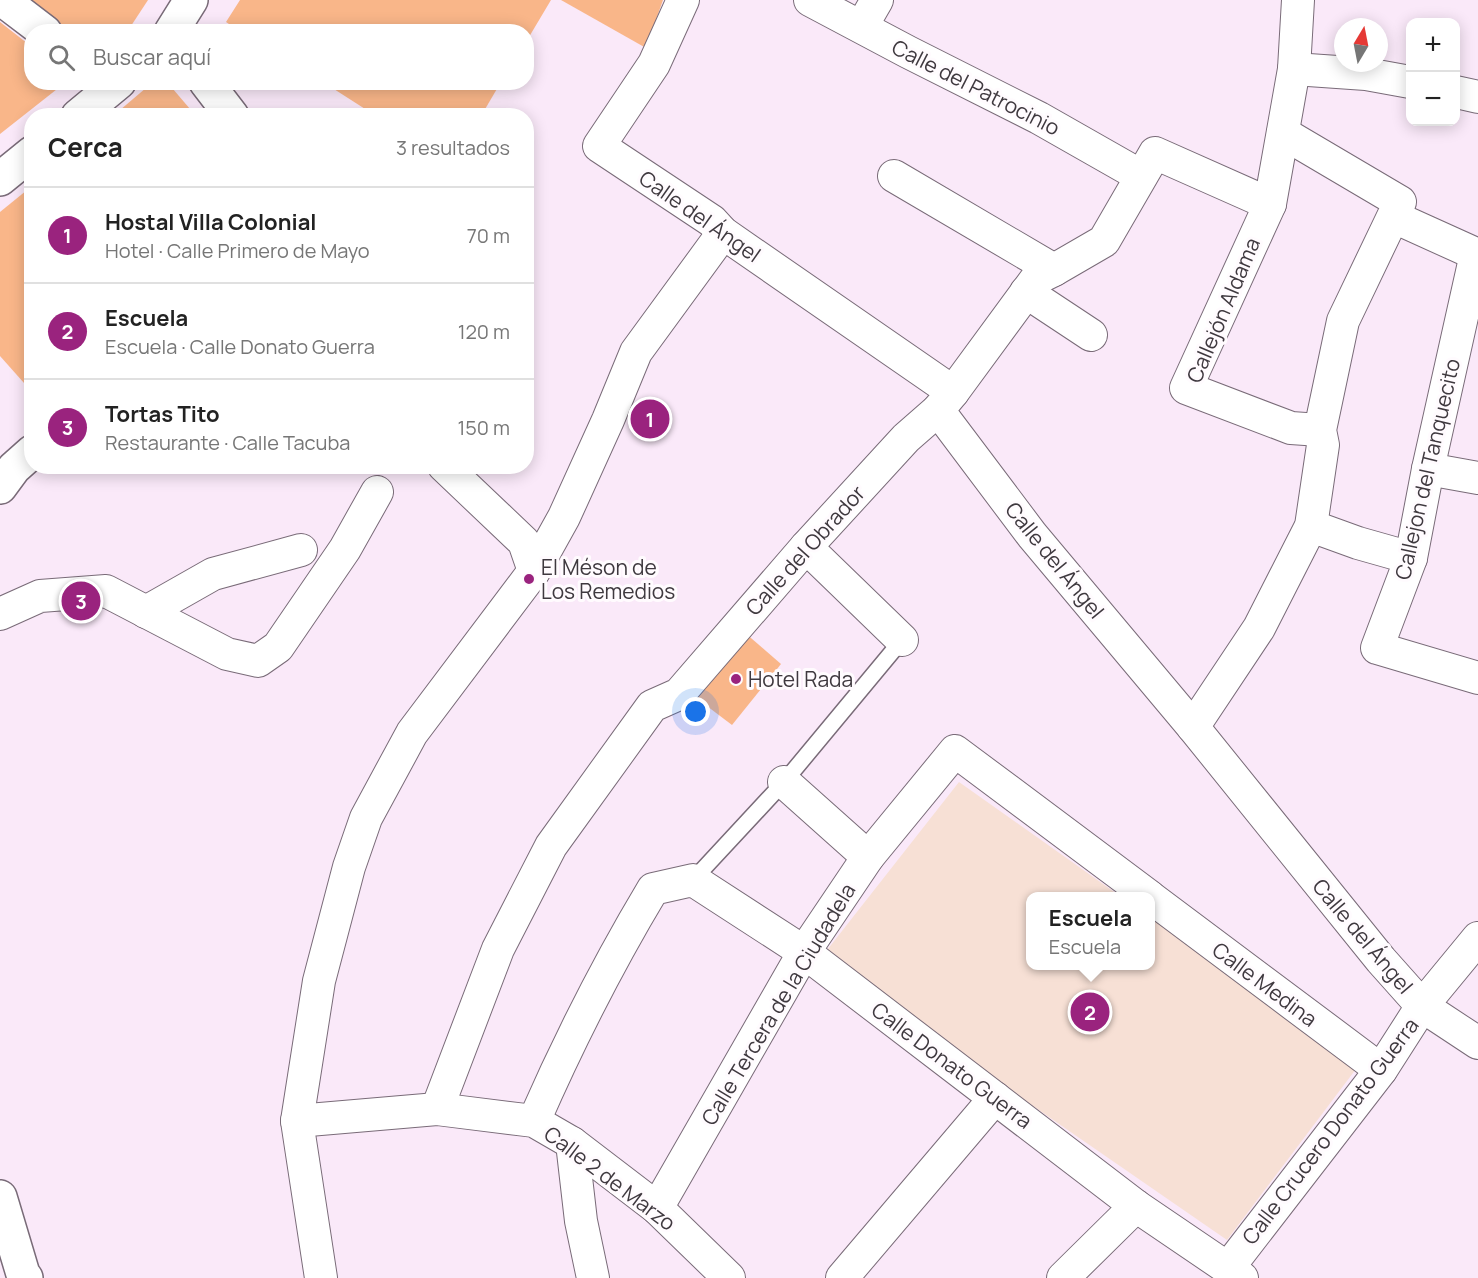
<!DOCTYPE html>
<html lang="es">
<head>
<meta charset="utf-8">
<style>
  :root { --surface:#fff; --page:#f6f6f6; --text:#222; --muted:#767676; --line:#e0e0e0; --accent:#9a237e }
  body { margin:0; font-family:Manrope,sans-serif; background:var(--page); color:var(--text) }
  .controls { position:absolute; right:18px; top:18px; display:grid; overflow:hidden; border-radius:12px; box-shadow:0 3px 15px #0003 }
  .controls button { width:54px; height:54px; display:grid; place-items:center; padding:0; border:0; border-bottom:2px solid var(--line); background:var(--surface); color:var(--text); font:30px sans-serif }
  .compass { position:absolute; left:1334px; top:18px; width:54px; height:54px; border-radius:50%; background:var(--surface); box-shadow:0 3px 15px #0003; rotate:10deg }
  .you { position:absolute; left:696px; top:712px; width:21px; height:21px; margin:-15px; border:4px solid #fff; border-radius:50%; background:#1a73e8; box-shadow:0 0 0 9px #1a73e833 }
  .badge { display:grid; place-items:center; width:39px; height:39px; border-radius:50%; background:var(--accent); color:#fff; font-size:20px; font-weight:700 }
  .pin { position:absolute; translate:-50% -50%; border:3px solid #fff; box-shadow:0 2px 6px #0006 }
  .popup { position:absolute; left:1026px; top:892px; width:129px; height:78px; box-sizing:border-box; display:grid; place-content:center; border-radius:12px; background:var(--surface); filter:drop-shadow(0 2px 4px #0005); font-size:20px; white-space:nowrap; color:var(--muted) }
  .popup b { font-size:22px; color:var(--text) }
  .popup::after { content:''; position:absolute; left:50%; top:100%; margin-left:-12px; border:12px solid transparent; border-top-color:var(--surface) }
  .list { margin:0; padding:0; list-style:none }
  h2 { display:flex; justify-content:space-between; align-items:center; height:78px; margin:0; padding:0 24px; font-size:26px }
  h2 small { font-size:20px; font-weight:400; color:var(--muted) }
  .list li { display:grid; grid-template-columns:39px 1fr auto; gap:18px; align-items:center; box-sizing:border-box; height:96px; padding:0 24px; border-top:2px solid var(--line) }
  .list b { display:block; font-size:22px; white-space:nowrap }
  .list p { margin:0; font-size:20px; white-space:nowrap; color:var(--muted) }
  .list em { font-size:20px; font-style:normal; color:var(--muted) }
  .icon { flex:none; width:33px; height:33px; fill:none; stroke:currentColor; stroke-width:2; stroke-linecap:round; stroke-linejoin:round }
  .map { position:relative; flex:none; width:1478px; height:1278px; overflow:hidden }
  .search { position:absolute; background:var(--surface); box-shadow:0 3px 15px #0003; left:24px; top:24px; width:510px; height:66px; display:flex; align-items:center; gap:15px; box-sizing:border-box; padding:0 21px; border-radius:24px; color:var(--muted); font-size:22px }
  .panel { position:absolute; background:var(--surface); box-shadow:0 3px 15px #0003; left:24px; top:108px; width:510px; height:366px; border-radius:24px }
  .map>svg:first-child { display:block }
</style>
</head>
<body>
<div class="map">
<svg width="1478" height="1278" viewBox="0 0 1478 1278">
  <rect width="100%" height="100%" fill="#fae9f9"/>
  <polygon fill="#f7e0d5" points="959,782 1120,896 1030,896 1030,966 1150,966 1150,917 1359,1065 1227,1240 820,959"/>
  <g fill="#f9b689">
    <polygon points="26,0 148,0 127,32 67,32"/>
    <polygon points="240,0 551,0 526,42 526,32 241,32 226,22"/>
    <polygon points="561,0 663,0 646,48"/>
    <polygon points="0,22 32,47 32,82 66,82 0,134"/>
    <polygon points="153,82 167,82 196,116 113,116"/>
    <polygon points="323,82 501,82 481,116 376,116"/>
    <polygon points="32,186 32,392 0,356 0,212"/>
    <polygon points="744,632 781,664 732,725 691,694"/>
  </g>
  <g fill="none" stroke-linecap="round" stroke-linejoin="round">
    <g stroke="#796b78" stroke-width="18">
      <polyline id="service" points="693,880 784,782 902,640"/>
    </g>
    <g stroke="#796b78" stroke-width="34">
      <g id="minor">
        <polyline points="683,0 654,64 599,146 712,221 723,233 953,392 938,410 1032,535 1193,727 1381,960 1422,1006 1478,1043"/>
        <polyline points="810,0 908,52 1039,118 1141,176"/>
        <polyline points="1298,0 1294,69 1270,204 1186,388 1291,428 1320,430"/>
        <polyline points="862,26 877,0"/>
        <polyline points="1294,69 1366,74 1410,82"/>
        <polyline points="1456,92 1478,97"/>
        <polyline points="894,176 1054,270"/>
        <polyline points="1394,217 1478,255"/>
        <polyline points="1476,254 1428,469 1411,558 1377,648 1478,678"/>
        <polyline points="1026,292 1091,335"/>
        <polyline points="953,392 1036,279 1054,270 1104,241 1155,153 1270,204"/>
        <polyline points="444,466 524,542 534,571"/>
        <polyline points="1428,469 1478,478"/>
        <polyline points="1311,526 1358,543 1411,558"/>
        <polyline points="806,547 902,640"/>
        <polyline points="146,612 213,574 301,550"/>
        <polyline points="0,614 40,596 106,591 227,654 258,661 278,647 345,549 377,492"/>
        <polyline points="1193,727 1259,628 1311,526 1323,445 1320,430 1343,321 1400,202 1283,133"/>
        <polyline points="784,782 868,857"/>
        <polyline points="1150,897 1381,1070"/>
        <polyline points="437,1109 498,949 551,846 652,706 679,694 806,547 906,438 938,410"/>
        <polyline points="297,1121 437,1109 534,1121 572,1143 657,1208 729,1278"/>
        <path d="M534 1121C569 1041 608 964 653 889L693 880 804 952 1136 1206 1242 1278"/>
        <polyline points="572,1143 581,1221 593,1278"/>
        <polyline points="657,1208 804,952 868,857 955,751 1149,896"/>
        <polyline points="1228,1268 1381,1070 1422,1006 1478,938"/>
        <polyline points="321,1278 297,1121 319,981 349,867 366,818 412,733 534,571 564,517 608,420 636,352 723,233"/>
        <polyline points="842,1278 995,1098"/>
        <polyline points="1063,1278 1136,1206"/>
      </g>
    </g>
    <g stroke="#796b78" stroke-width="36">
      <g id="tertiary">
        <polyline points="3,0 45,32"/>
        <polyline points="171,32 191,0"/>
        <polyline points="206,82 232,116"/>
        <polyline points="78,116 119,82"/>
        <polyline points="0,179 32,153"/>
        <polyline points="0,487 14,468 32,452"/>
        <polyline points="0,1197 23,1274 26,1278"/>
      </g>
    </g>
    <use href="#service" stroke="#fff" stroke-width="15"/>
    <use href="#minor" stroke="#fff" stroke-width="32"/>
    <use href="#tertiary" stroke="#fff" stroke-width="33"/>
  </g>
  <g fill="#9a237e" stroke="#fffbfe" stroke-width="2">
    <circle cx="529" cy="579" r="6"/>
    <circle cx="736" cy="679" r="6"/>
  </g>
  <g text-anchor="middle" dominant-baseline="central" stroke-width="6" stroke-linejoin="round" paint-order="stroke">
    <g font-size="21" fill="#3f393f" stroke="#fffbfe">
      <text transform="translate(976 87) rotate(27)">Calle del Patrocinio</text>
      <text transform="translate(700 216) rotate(35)">Calle del Ángel</text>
      <text transform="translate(1223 310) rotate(-67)">Callejón Aldama</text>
      <text transform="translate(1427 469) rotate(-77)">Callejon del Tanquecito</text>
      <text transform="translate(805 550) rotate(-48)">Calle del Obrador</text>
      <text transform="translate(1055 560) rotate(51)">Calle del Ángel</text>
      <text transform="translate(1363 936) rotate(50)">Calle del Ángel</text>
      <text transform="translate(1265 984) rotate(37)">Calle Medina</text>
      <text transform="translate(778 1004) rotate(-59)">Calle Tercera de la Ciudadela</text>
      <text transform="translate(952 1065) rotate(37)">Calle Donato Guerra</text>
      <text transform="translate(1330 1131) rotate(-53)">Calle Crucero Donato Guerra</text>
      <text transform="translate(610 1178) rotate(37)">Calle 2 de Marzo</text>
    </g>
    <g font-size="21" fill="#3f393f" stroke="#fffbfe" text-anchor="start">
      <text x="541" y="567">El Méson de<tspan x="541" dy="24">Los Remedios</tspan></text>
      <text x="748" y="679">Hotel Rada</text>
    </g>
  </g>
</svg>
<div class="controls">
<button>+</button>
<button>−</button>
</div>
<svg class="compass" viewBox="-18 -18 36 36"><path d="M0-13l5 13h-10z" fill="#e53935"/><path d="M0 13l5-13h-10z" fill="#767676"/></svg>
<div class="you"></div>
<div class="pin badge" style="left:650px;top:419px">1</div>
<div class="pin badge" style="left:1090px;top:1012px">2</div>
<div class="popup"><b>Escuela</b>Escuela</div>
<div class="pin badge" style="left:81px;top:601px">3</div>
<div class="search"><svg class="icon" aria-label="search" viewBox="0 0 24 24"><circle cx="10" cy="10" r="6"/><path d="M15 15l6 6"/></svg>Buscar aquí</div>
<section class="panel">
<h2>Cerca<small>3 resultados</small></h2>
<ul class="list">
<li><span class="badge">1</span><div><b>Hostal Villa Colonial</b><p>Hotel · Calle Primero de Mayo</p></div><em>70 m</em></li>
<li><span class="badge">2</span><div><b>Escuela</b><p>Escuela · Calle Donato Guerra</p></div><em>120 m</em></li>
<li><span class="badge">3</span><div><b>Tortas Tito</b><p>Restaurante · Calle Tacuba</p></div><em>150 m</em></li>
</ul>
</section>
</div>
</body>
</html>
